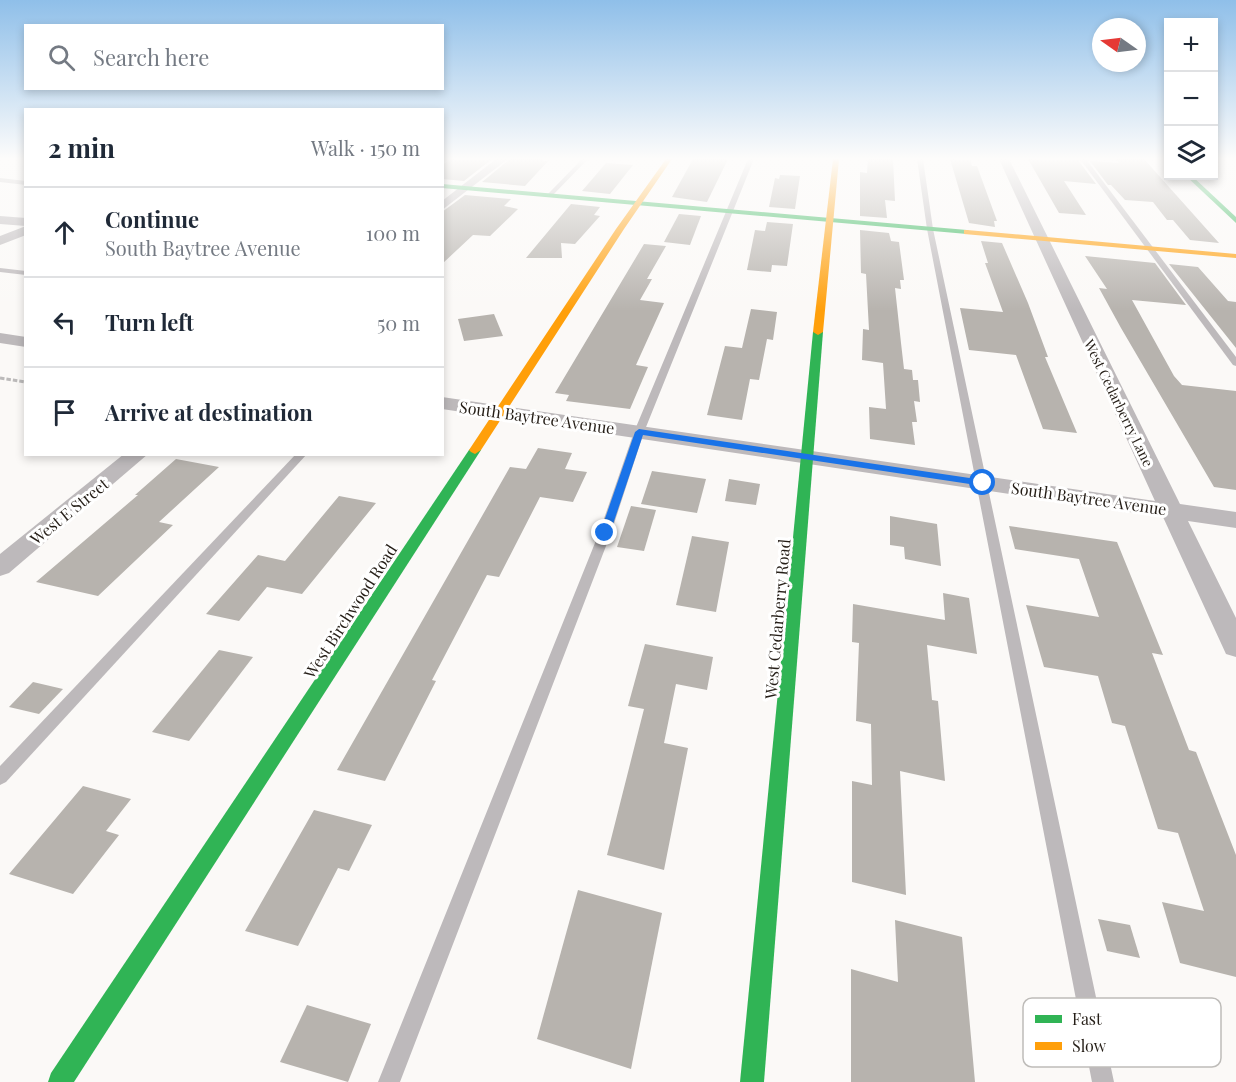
<!DOCTYPE html>
<html lang="en">
<head>
<meta charset="utf-8">
<style>
  :root { --surface:#fff; --page:#f2f2f3; --text:#1f2937; --muted:#747a83; --line:#e0e1e3 }
  body { margin:0; font-family:"Playfair Display",serif; background:var(--page); color:var(--text) }
  .controls { position:absolute; right:18px; top:18px; display:grid; overflow:hidden; border-radius:0px; box-shadow:0 3px 9px #0003 }
  .controls button { width:54px; height:54px; display:grid; place-items:center; padding:0; border:0; border-bottom:2px solid var(--line); background:var(--surface); color:var(--text); font:30px sans-serif }
  .compass { position:absolute; left:1092px; top:18px; width:54px; height:54px; border-radius:50%; background:var(--surface); box-shadow:0 3px 9px #0003; rotate:284deg }
  .stop { position:absolute; width:18px; height:18px; margin:-14px; border:4px solid #1a73e8; border-radius:50%; background:#fff }
  .stop.end { background:#1a73e8; border-color:#fff; box-shadow:0 2px 6px #0008 }
  .list { margin:0; padding:0; list-style:none }
  h2 { display:flex; justify-content:space-between; align-items:center; height:78px; margin:0; padding:0 24px; font-size:26px }
  h2 small { font-size:20px; font-weight:400; color:var(--muted) }
  .list li { display:grid; grid-template-columns:39px 1fr auto; gap:18px; align-items:center; box-sizing:border-box; height:90px; padding:0 24px; border-top:2px solid var(--line) }
  .list b { display:block; font-size:22px; white-space:nowrap }
  .list p { margin:0; font-size:20px; white-space:nowrap; color:var(--muted) }
  .list em { font-size:20px; font-style:normal; color:var(--muted) }
  .icon { flex:none; width:33px; height:33px; fill:none; stroke:currentColor; stroke-width:2; stroke-linecap:round; stroke-linejoin:round }
  .map { position:relative; flex:none; width:1236px; height:1082px; overflow:hidden }
  .search { position:absolute; background:var(--surface); box-shadow:0 3px 9px #0003; left:24px; top:24px; width:420px; height:66px; display:flex; align-items:center; gap:15px; box-sizing:border-box; padding:0 21px; border-radius:0px; color:var(--muted); font-size:22px }
  .panel { position:absolute; background:var(--surface); box-shadow:0 3px 9px #0003; left:24px; top:108px; width:420px; height:348px; border-radius:0px }
  .map>svg:first-child { display:block }
</style>
</head>
<body>
<div class="map">
<svg width="1236" height="1082" viewBox="0 0 1236 1082">
  <rect width="100%" height="100%" fill="#fbf9f7"/>
  <g fill="#b7b3ae">
    <polygon points="451,159 467,160 492,159 464,181 442,179 442,165"/>
    <polygon points="510,159 544,159 542,161 548,161 525,186 482,182"/>
    <polygon points="693,159 728,159 707,202 672,197"/>
    <polygon points="868,159 893,159 895,201 885,200 887,218 860,216 860,172 867,173"/>
    <polygon points="950,159 970,160 972,166 977,166 997,221 994,221 995,227 969,223"/>
    <polygon points="1028,159 1078,160 1096,184 1064,181 1086,215 1059,213"/>
    <polygon points="1116,159 1144,159 1219,243 1190,240 1173,220 1167,220 1153,202 1125,200 1111,185 1108,185 1090,161 1119,163"/>
    <polygon points="606,163 633,165 610,194 582,191"/>
    <polygon points="780,175 800,176 795,209 769,207 775,178 779,179"/>
    <polygon points="465,195 511,199 504,206 518,209 490,236 473,235 442,264 442,212"/>
    <polygon points="571,204 600,207 594,215 600,216 575,244 561,243 562,258 526,258"/>
    <polygon points="679,214 701,216 690,245 664,242"/>
    <polygon points="767,222 793,224 787,266 772,265 771,272 747,270 755,230 765,231"/>
    <polygon points="860,230 889,233 891,241 899,242 904,280 900,280 901,289 895,288 901,343 904,369 912,370 913,380 918,380 920,402 914,401 917,422 912,422 915,445 870,439 869,407 886,409 883,363 862,360 863,329 869,330 866,274 861,273"/>
    <polygon points="981,241 1002,243 1028,303 1048,357 1045,357 1077,433 1043,429 1016,355 969,350 960,308 1003,312 985,263 988,263"/>
    <polygon points="644,244 666,246 647,279 652,279 640,300 664,303 636,365 648,367 630,409 566,401 569,395 555,393"/>
    <polygon points="1085,256 1155,263 1186,305 1132,300 1174,376 1182,385 1236,391 1236,490 1214,487 1121,328 1099,288 1107,289"/>
    <polygon points="1169,264 1198,267 1228,301 1236,302 1236,348"/>
    <polygon points="751,309 777,312 773,340 767,339 759,380 750,379 742,420 707,415 725,346 742,348"/>
    <polygon points="494,314 503,336 464,341 458,319"/>
    <polygon points="538,448 572,453 565,469 587,472 573,502 540,497 499,577 487,575 432,680 436,681 385,781 337,770 510,467 526,469"/>
    <polygon points="176,459 219,467 159,522 173,525 98,596 36,582 138,495 135,495"/>
    <polygon points="652,471 706,479 697,513 641,504"/>
    <polygon points="729,479 760,484 756,505 725,501"/>
    <polygon points="339,496 376,503 302,594 267,587 239,621 206,614 258,555 285,561"/>
    <polygon points="631,506 656,510 644,551 617,547"/>
    <polygon points="890,516 937,524 941,566 905,559 904,547 890,545"/>
    <polygon points="1009,526 1117,542 1163,655 1152,653 1189,750 1196,752 1236,855 1236,977 1180,963 1162,902 1204,911 1178,833 1158,829 1125,726 1112,723 1098,676 1044,667 1026,605 1099,617 1079,559 1015,549"/>
    <polygon points="692,536 729,542 716,612 676,605"/>
    <polygon points="943,593 969,598 977,654 927,645 932,700 938,701 945,781 900,771 906,895 852,882 852,781 872,785 871,724 856,721 859,643 852,642 853,604 945,620"/>
    <polygon points="645,644 713,657 707,690 676,684 664,743 688,748 664,870 607,855 644,709 628,706"/>
    <polygon points="219,650 253,657 189,741 152,732"/>
    <polygon points="33,682 63,689 39,714 9,707"/>
    <polygon points="83,786 131,799 106,831 119,835 73,894 9,874"/>
    <polygon points="314,810 372,825 349,871 338,868 298,946 245,931"/>
    <polygon points="578,890 662,913 631,1069 537,1039"/>
    <polygon points="1098,919 1130,925 1140,958 1107,951"/>
    <polygon points="895,920 962,937 975,1082 851,1082 851,969 898,982"/>
    <polygon points="307,1005 371,1024 348,1082 280,1062"/>
  </g>
  <g fill="none" stroke-linecap="round" stroke-linejoin="round">
    <polyline stroke="#bcbaba" stroke-width="3" stroke-dasharray="4.5 2" stroke-linecap="butt" points="0,378 26,382"/>
    <g fill="#bdb9bb" fill-rule="evenodd">
      <polygon points="582,159 588,159 552,196 548,196 548,194"/>
      <polygon points="748,159 754,159 644,432 611,533 400,1082 378,1082 599,533 634,432"/>
      <polygon points="917,159 923,159 933,229 1114,1082 1092,1082 927,229"/>
      <polygon points="1080,159 1086,159 1236,357 1236,366 1233,365"/>
      <polygon points="0,178 26,181 26,185 0,182"/>
      <polygon points="0,268 26,271 26,275 0,272"/>
      <polygon points="296,454 307,454 6,782 0,785 0,766"/>
    </g>
    <g fill="#bdb9bb" fill-rule="evenodd">
      <polygon points="496,159 508,159 442,210 442,201"/>
      <polygon points="999,159 1009,159 1180,504 1236,512 1236,528 1188,521 1236,618 1236,657 1226,654 1163,517 442,409 442,397 1155,501"/>
      <polygon points="0,216 26,218 26,226 0,224"/>
      <polygon points="26,226 26,235 0,245 0,236"/>
      <polygon points="0,333 26,337 26,347 0,343"/>
      <polygon points="124,454 148,454 9,573 0,576 0,554"/>
    </g>
    <g fill="#30b455" fill-rule="evenodd">
      <polygon points="1186,176 1192,176 1236,217 1236,223"/>
      <polygon points="442,184 967,230 971,232 967,234 442,188"/>
      <polygon points="818,329 823,332 764,1082 740,1082 813,332"/>
      <polygon points="475,446 481,450 74,1082 48,1082 51,1073 469,450"/>
    </g>
    <g fill="#ff9f0a" fill-rule="evenodd">
      <polygon points="666,159 672,159 624,229 481,450 475,454 471,452 469,450 616,229"/>
      <polygon points="833,159 839,159 823,332 818,335 813,332"/>
      <polygon points="967,230 1236,254 1236,258 964,234 964,230"/>
    </g>
  </g>
  <linearGradient id="sky" x2="0" y2="1"><stop stop-color="#8fbfe9"/><stop offset="0.51" stop-color="#fdfcfb"/><stop offset="1" stop-color="#fdfcfb" stop-opacity="0"/></linearGradient>
  <rect width="1236" height="311" fill="url(#sky)"/>
  <polygon fill="#1a73e8" points="639,429 983,480 987,483 983,486 643,435 610,533 605,536 602,535 600,533 635,432"/>
  <g text-anchor="middle" dominant-baseline="central" stroke-width="6" stroke-linejoin="round" paint-order="stroke">
    <g font-size="14" fill="#251e17" stroke="#fff">
      <text transform="translate(1119 403) rotate(64)">West Cedarberry Lane</text>
    </g>
    <g font-size="16" fill="#251e17" stroke="#fff">
      <text transform="translate(537 417) rotate(8)">South Baytree Avenue</text>
      <text transform="translate(1089 498) rotate(8)">South Baytree Avenue</text>
      <text transform="translate(69 511) rotate(-39)">West E Street</text>
      <text transform="translate(350 611) rotate(-57)">West Birchwood Road</text>
      <text transform="translate(777 619) rotate(-85)">West Cedarberry Road</text>
    </g>
  </g>
  <rect x="1023" y="998" width="198" height="69" rx="9" fill="#fff" stroke="#bebcb9" stroke-width="1.5"/>
  <rect x="1035" y="1015" width="27" height="8" fill="#30b455"/>
  <rect x="1035" y="1042" width="27" height="8" fill="#ff9f0a"/>
  <g font-size="16" fill="#251e17">
    <text x="1072" y="1025">Fast</text>
    <text x="1072" y="1052">Slow</text>
  </g>
</svg>
<div class="controls">
<button>+</button>
<button>−</button>
<button><svg class="icon" aria-label="layers" viewBox="0 0 24 24"><path d="M12 4l9 5-9 5-9-5zM3 14l9 5 9-5"/></svg></button>
</div>
<svg class="compass" viewBox="-18 -18 36 36"><path d="M0-13l5 13h-10z" fill="#e53935"/><path d="M0 13l5-13h-10z" fill="#747a83"/></svg>
<div class="stop" style="left:983px;top:483px"></div>
<div class="stop end" style="left:605px;top:533px"></div>
<div class="search"><svg class="icon" aria-label="search" viewBox="0 0 24 24"><circle cx="10" cy="10" r="6"/><path d="M15 15l6 6"/></svg>Search here</div>
<section class="panel">
<h2>2 min<small>Walk · 150 m</small></h2>
<ul class="list">
<li><svg class="icon" aria-label="ahead" viewBox="0 0 24 24"><path d="M12 20V5M6 11l6-6 6 6"/></svg><div><b>Continue</b><p>South Baytree Avenue</p></div><em>100 m</em></li>
<li><svg class="icon" aria-label="left" viewBox="0 0 24 24"><path d="M17 20v-9H6M10 6l-5 5 5 5"/></svg><div><b>Turn left</b></div><em>50 m</em></li>
<li><svg class="icon" aria-label="arrive" viewBox="0 0 24 24"><path d="M6 21V4h12l-3 4 3 4H6"/></svg><div><b>Arrive at destination</b></div></li>
</ul>
</section>
</div>
</body>
</html>
